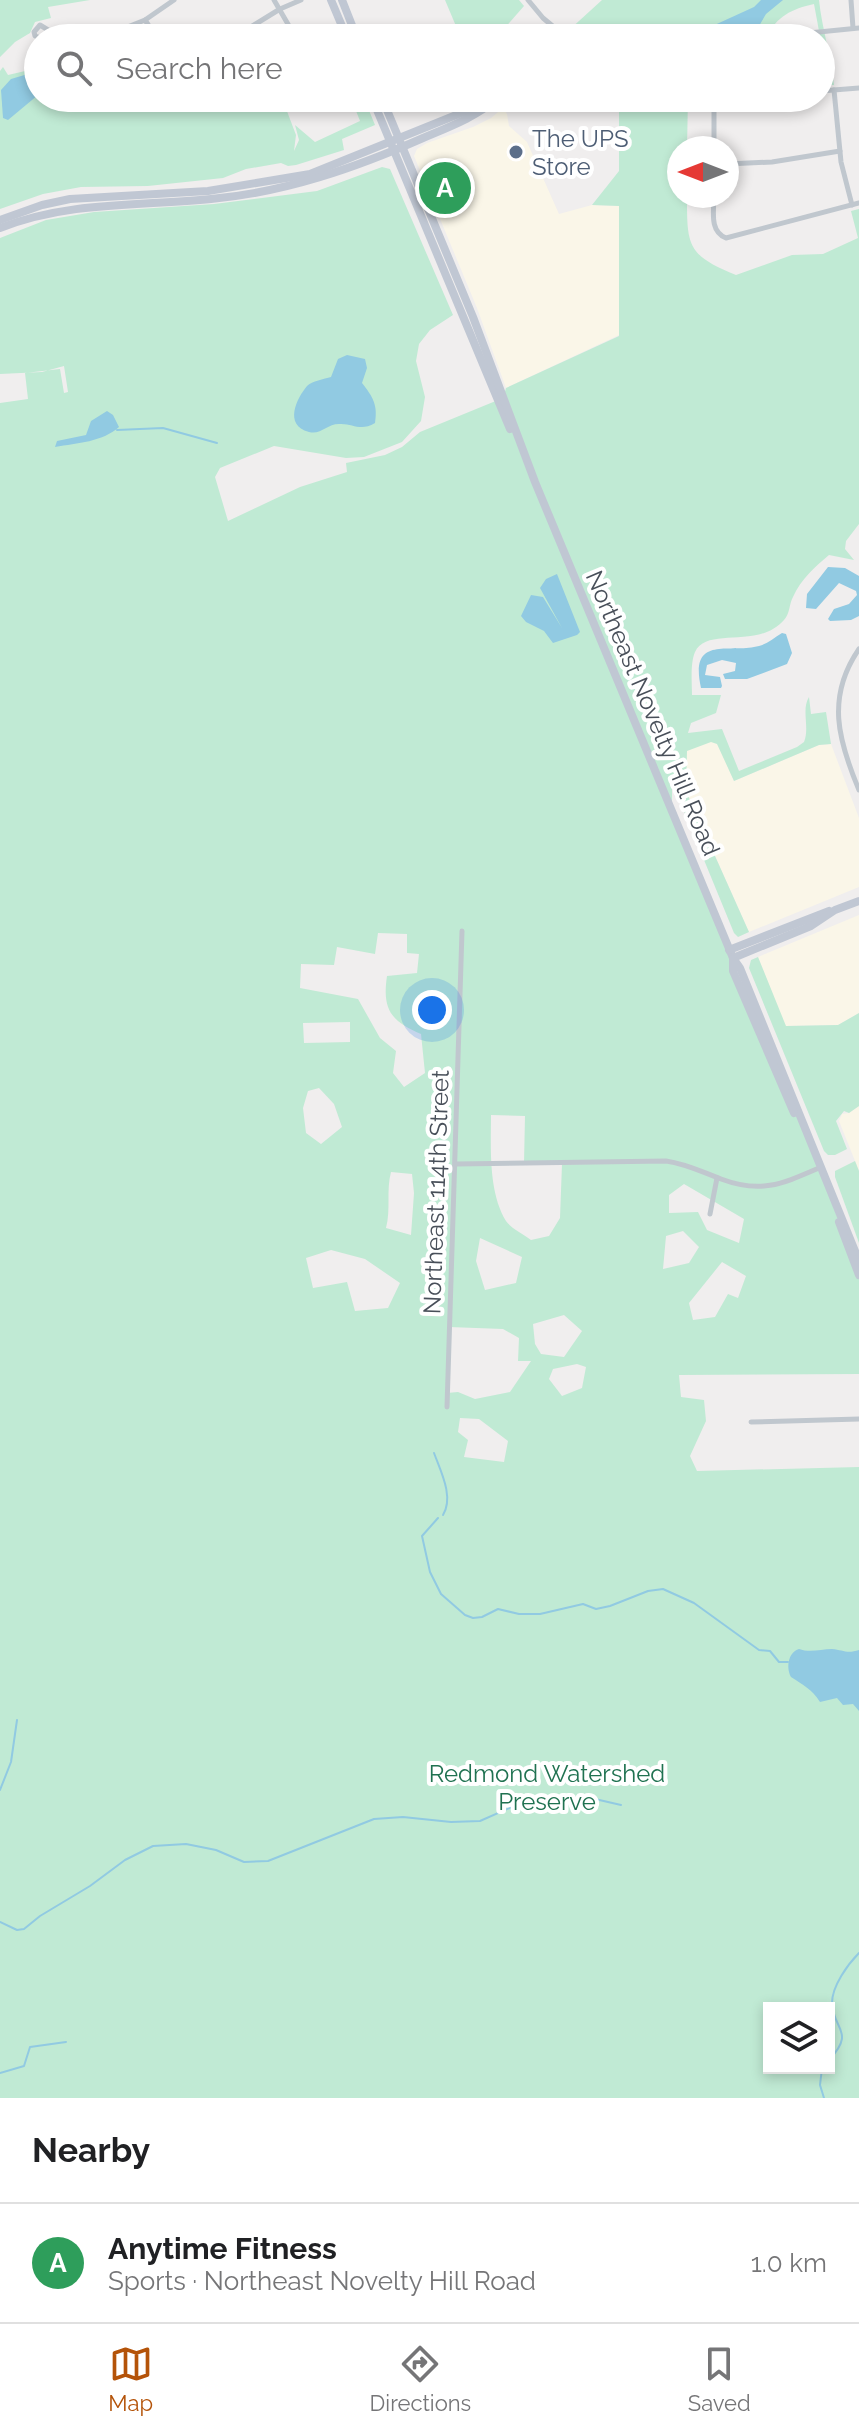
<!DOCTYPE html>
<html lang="en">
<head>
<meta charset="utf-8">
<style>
  :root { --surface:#fff; --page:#f2f2f2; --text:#202124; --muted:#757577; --line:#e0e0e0; --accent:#b45309 }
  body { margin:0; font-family:Raleway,sans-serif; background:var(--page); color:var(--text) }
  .controls { position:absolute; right:24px; bottom:24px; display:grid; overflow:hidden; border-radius:0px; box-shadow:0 4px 12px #0003 }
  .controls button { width:72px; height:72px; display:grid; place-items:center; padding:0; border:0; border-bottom:2px solid var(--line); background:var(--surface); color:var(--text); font:40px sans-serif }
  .compass { position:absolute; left:667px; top:136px; width:72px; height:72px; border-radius:50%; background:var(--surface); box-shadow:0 4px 12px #0003; rotate:270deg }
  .you { position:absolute; left:432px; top:1010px; width:28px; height:28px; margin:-20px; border:6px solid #fff; border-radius:50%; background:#1a73e8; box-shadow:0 0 0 12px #1a73e833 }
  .badge { display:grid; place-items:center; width:52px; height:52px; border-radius:50%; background:var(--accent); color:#fff; font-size:26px; font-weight:700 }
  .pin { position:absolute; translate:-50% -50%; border:4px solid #fff; box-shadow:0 2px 8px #0006 }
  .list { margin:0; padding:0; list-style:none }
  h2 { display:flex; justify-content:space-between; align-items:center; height:104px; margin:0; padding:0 32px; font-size:34px }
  h2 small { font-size:26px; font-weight:400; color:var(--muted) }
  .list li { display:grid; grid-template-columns:52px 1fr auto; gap:24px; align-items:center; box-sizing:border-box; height:120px; padding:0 32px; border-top:2px solid var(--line) }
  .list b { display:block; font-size:30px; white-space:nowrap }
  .list p { margin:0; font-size:26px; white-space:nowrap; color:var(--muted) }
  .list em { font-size:26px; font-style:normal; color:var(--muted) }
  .icon { flex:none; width:44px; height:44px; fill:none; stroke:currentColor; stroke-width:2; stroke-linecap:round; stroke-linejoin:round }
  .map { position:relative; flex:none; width:859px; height:2098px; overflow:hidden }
  .search { position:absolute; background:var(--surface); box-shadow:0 4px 12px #0003; left:24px; right:24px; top:24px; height:88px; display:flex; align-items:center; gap:20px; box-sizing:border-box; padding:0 28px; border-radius:44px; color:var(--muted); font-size:30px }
  .sheet { height:224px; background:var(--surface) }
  nav { display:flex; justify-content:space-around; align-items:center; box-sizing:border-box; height:112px; border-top:2px solid var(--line); background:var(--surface); font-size:22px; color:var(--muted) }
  nav a { display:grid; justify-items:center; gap:4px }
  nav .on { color:var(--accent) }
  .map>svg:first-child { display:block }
</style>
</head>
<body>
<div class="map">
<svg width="859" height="2098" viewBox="0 0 859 2098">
  <rect width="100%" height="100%" fill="#f0eeee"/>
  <g fill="#faf6e8">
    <polygon points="503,108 507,114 509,126 527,142 559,214 592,205 619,206 619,335 506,388 477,308 414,156 417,149 427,143 473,127 491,118"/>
    <polygon points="711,741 718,744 734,781 819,745 831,744 859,818 859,887 749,932 686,791 686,751"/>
    <polygon points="859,915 859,1013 838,1025 785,1026 758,957"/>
    <polygon points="859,1106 859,1171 839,1121 842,1114 849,1113"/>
  </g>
  <g fill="#c0ead4" fill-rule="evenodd">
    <polygon points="0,0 90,0 48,7 51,18 35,22 30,33 15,42 0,57"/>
    <polygon points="445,0 519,0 524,6 496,38 461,38"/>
    <path d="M602 0H819C822 29 831 55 834 85H829L814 4C792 9 776 16 767 38H576L568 31Z"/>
    <polygon points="3,67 8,75 38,68 38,98 282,98 296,135 294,151 299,140 295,125 315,142 360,121 351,98 364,98 375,125 342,139 344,150 296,165 288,166 281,163 246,169 223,178 148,186 81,187 43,194 0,209 0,71"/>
    <path d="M619 98H688L687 148H679V196H687C687 246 687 255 736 275L792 255 823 254 858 238 851 211 859 209V524L846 541 845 549 854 560 829 555C815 567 801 579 793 597 789 604 790 614 784 620 758 650 707 626 695 652 690 664 692 683 692 695H721L716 713 691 723 688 733 722 729 739 771 797 747 804 742C810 727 801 710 809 697L811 714 826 712 831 744 819 745 734 781 717 744 711 742 687 751 686 791 749 932 738 937 734 933 672 782V812L786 1097 806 1134 859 1275V1374L679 1375 681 1397 704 1400 706 1421 690 1456 697 1471 859 1467V2098H0V403L28 399 25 373 60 369 64 393 68 392 64 366 42 372 0 374V238L46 220 94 212 214 204 317 191 382 167 390 169 453 315 430 330 419 344 416 361 425 397 421 421 402 442 364 457 346 458 274 446 220 468 215 477 228 521 300 487 347 472 346 463 385 455 402 447 420 432 503 398 506 388 619 336V206L592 205 619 171ZM378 933 407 934V953L419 954 417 973 387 976C382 1010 391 1021 421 1034L425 1073 404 1087 393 1073 396 1051 380 1038 358 999 300 988 301 964 334 965 337 947 375 954ZM350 1022V1042L304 1043 303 1023ZM319 1088 334 1104 342 1127 321 1144 306 1133 303 1108 308 1091ZM491 1115 525 1116 524 1163 562 1164 560 1218 549 1236 531 1240C523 1234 511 1228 506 1221 488 1191 491 1148 491 1115ZM391 1172 412 1174 414 1193 411 1235 386 1228C391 1209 386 1191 391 1172ZM684 1184 744 1219 739 1243 707 1230 698 1212 669 1213V1195ZM683 1231 699 1247 689 1263 663 1269 666 1236ZM480 1238 522 1257 516 1283 485 1290 476 1261ZM331 1250 365 1259 400 1283 388 1308 355 1311 347 1282 313 1288 306 1258ZM722 1262 746 1276 738 1298 728 1294 715 1317 693 1320 689 1303ZM564 1315 582 1331 564 1357 541 1354 535 1344 533 1324ZM449 1327 503 1329 519 1338 518 1361H531L510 1392 475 1399 458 1392 447 1393ZM577 1364 586 1367 582 1388 562 1396 549 1379 553 1369ZM460 1418 479 1419 508 1441 504 1462 464 1457 468 1440 458 1432ZM769 2008H829V2068H769Z"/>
    <polygon points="758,957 786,1026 838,1025 859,1013 859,1106 849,1113 844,1111 836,1121 847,1149 835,1155 828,1155 824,1151 749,968 751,960"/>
    <polygon points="855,1161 859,1171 859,1243 835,1177 835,1171"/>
  </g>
  <g fill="#91cae2">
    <polygon points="761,0 783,0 766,14 752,38 704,38 708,28 754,7"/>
    <polygon points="38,71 38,95 8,120 3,118 1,90 11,79"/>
    <path d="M347 355 365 359 367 368 362 383C373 397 378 405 375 423 360 432 353 423 339 424 327 424 321 435 309 432 283 425 297 398 307 386 312 381 324 379 331 377L338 359Z"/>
    <path d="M107 411 113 415 119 427C102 442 78 443 55 447L57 441 86 435 91 421Z"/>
    <polygon points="828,567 845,568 859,576 859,616 851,620 830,621 828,619 834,609 849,604 857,595 856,591 839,583 816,609 806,608 807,594"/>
    <polygon points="557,574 580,632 577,635 553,643 544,631 526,622 521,616 531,595 543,597 562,628 540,588 546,579"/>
    <path d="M782 633 786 634 792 653 787 664 747 679H725L723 674 735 671 736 663 722 660 707 665 705 675 720 677 722 686 721 688H701C689 634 729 654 759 646 767 644 774 638 782 633Z"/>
    <path d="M799 1649C810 1653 821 1649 832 1649 843 1650 847 1654 859 1650V1711L853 1704 843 1705 837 1698 820 1702C812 1689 803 1685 791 1677 786 1668 788 1652 799 1649Z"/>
  </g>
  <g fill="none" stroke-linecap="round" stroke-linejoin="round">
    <g stroke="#91cae2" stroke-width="2">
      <polyline points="117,430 163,428 217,443"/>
      <path d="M434 1453C441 1472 454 1497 443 1515"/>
      <polyline points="438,1518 422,1536 430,1572 441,1594 465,1615 473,1618 482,1617 498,1609 519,1614 540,1614 583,1604 596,1609 610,1606 648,1591 663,1589 694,1603 759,1650 770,1651 779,1662 788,1662"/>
      <polyline points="0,1790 11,1762 17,1720"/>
      <polyline points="0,1922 17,1930 24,1929 40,1916 90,1886 125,1860 153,1846 186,1844 216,1850 244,1862 268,1861 374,1819 403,1817 451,1822 480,1821 514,1806 545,1800 595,1799 621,1805"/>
      <path d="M829 2060C856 2031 833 2030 832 2003 832 1986 848 1964 859 1953"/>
      <polyline points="822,2068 820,2085 824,2098"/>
      <polyline points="0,2073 24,2066 30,2047 66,2042"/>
    </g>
    <g stroke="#c0c7ce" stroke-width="5">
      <polyline points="274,0 296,38"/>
      <polyline points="528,0 543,18 567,38"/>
      <polyline points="851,0 853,28"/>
      <polyline points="145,20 157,38"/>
      <polyline points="41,38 35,36 34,32 40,25 53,33"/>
      <polyline points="42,38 75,28 125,28 145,20 174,0"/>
      <polyline points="233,38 280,9 301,0"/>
      <polyline points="801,38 809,33 859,28"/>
      <polyline points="834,90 841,162 852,205"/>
      <polyline points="821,91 859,88"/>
      <polyline points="309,98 314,102 321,98"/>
      <polyline points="650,98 692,104 756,98"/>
      <polyline points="714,103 714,148"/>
      <polyline points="727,164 772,162 840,151"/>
      <path d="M714 196C714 211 709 231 726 238L859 203"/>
      <path d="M859 649C826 697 838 740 859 790"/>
      <path d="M456 1164 666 1161C687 1164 702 1172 721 1179 761 1194 782 1184 819 1168"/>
      <polyline points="710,1214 717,1178"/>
      <polyline points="447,1407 462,931"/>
      <polyline points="751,1422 859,1419"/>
    </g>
    <g stroke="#c0c7d3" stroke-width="8">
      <polyline points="331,0 347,38"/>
      <polyline points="342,0 357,38"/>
      <polyline points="554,38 559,32"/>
      <polyline points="372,98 510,429"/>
      <path d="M382 98 473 317 535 482 733 958 740 968C780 1065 819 1163 859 1261"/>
      <polyline points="0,220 42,205 70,199 208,191 310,174 481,105 489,104"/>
      <path d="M0 228C69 201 139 206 211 199 286 192 355 168 423 138 449 127 476 117 498 98"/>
      <polyline points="729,950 829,911"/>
      <polyline points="733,958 811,926 835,910 859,901"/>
      <polyline points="733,959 733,971 794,1113"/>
      <polyline points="839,1222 859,1275"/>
    </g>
  </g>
  <circle fill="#5c6f8a" stroke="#fff" stroke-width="3" cx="516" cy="152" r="8"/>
  <g text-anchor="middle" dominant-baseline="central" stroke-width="8" stroke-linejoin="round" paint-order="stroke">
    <g font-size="24" fill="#4e5e75" stroke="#fff" text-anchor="start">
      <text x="532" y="138">The UPS<tspan x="532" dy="28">Store</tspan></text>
    </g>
    <g font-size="24" fill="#484f59" stroke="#fff">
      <text transform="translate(653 713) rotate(67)">Northeast Novelty Hill Road</text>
      <text transform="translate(436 1192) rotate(-88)">Northeast 114th Street</text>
    </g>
    <g font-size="24" fill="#207251" stroke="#fff">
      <text x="547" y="1773">Redmond Watershed<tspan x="547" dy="28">Preserve</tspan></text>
    </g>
  </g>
</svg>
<div class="controls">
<button><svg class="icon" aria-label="layers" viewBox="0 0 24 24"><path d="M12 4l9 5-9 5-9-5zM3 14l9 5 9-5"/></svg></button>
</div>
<svg class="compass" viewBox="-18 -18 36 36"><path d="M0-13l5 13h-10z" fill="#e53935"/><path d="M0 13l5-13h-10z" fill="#757577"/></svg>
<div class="you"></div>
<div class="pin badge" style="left:445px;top:188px;background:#2e9e5b">A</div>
<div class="search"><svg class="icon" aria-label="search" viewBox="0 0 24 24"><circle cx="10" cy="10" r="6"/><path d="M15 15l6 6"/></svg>Search here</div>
</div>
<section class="sheet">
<h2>Nearby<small></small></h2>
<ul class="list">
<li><span class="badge" style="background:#2e9e5b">A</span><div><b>Anytime Fitness</b><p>Sports · Northeast Novelty Hill Road</p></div><em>1.0 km</em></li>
</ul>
</section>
<nav>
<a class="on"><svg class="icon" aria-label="map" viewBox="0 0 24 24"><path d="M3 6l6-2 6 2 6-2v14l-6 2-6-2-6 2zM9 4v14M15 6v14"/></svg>Map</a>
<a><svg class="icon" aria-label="directions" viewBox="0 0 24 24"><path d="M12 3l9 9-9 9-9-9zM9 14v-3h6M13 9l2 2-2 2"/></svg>Directions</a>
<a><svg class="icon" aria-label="saved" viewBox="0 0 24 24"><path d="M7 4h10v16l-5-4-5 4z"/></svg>Saved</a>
</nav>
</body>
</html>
